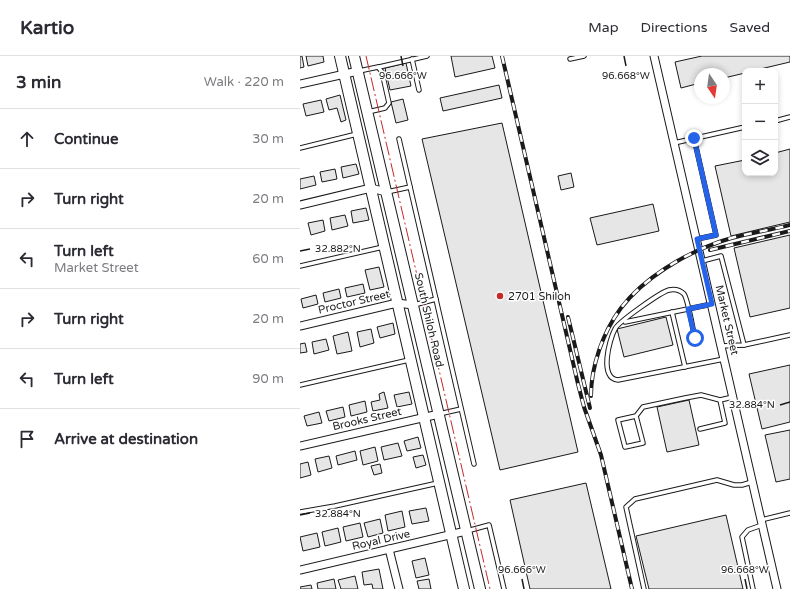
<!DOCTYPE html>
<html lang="en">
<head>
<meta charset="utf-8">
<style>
  :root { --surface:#fff; --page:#f2f2f3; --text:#2b2b33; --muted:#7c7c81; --line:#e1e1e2 }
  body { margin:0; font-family:"Varela Round",sans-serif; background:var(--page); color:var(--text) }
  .controls { position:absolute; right:12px; top:12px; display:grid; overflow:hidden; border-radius:8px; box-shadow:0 2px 6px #0003 }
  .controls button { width:36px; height:36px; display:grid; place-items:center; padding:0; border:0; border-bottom:1px solid var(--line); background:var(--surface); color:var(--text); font:20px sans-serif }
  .compass { position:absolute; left:394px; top:12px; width:36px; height:36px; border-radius:50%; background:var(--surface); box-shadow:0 2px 6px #0003; rotate:167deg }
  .stop { position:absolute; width:12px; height:12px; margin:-9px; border:3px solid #2563eb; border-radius:50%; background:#fff }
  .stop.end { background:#2563eb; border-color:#fff; box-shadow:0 1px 4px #0008 }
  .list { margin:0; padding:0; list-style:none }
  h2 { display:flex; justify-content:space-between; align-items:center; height:52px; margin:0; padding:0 16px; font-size:17px }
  h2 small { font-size:13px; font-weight:400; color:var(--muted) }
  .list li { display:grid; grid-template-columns:26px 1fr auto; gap:12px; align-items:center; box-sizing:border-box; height:60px; padding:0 16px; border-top:1px solid var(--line) }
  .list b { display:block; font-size:15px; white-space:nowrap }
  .list p { margin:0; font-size:13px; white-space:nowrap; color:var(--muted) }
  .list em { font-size:13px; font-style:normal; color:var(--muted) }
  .icon { flex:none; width:22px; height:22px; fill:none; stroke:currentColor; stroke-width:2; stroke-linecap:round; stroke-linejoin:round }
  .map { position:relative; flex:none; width:490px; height:533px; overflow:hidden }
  header { display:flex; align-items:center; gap:24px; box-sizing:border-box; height:56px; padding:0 20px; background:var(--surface); border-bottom:1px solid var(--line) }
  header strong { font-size:19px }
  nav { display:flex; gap:22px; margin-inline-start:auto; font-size:14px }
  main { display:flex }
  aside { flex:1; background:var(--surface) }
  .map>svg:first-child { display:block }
</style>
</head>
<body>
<header>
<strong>Kartio</strong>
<nav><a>Map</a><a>Directions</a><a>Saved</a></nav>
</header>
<main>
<aside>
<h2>3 min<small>Walk · 220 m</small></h2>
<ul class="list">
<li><svg class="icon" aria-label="ahead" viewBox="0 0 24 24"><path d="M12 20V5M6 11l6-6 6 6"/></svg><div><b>Continue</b></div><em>30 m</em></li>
<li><svg class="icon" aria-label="right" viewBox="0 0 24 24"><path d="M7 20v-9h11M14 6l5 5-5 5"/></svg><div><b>Turn right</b></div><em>20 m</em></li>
<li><svg class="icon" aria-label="left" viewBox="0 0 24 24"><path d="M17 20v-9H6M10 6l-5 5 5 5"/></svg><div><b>Turn left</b><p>Market Street</p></div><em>60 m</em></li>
<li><svg class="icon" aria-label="right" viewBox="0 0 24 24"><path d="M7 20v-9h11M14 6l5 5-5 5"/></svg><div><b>Turn right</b></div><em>20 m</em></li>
<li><svg class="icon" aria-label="left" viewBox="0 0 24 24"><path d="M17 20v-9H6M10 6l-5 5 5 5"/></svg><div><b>Turn left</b></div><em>90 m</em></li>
<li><svg class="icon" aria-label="arrive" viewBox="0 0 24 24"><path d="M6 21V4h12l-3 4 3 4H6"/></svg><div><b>Arrive at destination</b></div></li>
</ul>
</aside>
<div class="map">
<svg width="490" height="533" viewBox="0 0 490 533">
  <rect width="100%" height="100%" fill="#fff"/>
  <g fill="#e6e6e6" stroke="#1a1a1a">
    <polygon points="0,0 2,0 4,11 0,12"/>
    <polygon points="6,0 23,0 24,6 8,10"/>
    <polygon points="151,0 192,0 195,12 155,21"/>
    <polygon points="402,0 490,0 490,6 452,15 445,15 445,17 424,22 424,18 400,18 400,27 381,32 375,6"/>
    <polygon points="106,7 111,30 90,34 85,12"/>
    <polygon points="199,29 202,42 143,55 140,42"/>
    <polygon points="40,39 46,64 41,66 37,52 29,54 26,43"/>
    <polygon points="103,43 108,64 96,67 91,46"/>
    <polygon points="21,44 24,56 6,60 3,48"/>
    <polygon points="202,67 278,396 200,414 122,83"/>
    <polygon points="490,93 490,166 431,180 415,110 445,104 445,117 475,117 475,97"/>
    <polygon points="56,108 59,118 43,122 41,111"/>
    <polygon points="35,113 37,123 22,126 20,116"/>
    <polygon points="271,117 274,131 261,134 258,120"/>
    <polygon points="14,120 16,129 0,133 0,123"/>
    <polygon points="353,148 359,175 297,189 290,162"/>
    <polygon points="66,152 69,164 53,167 51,155"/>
    <polygon points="45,159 48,170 32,174 30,162"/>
    <polygon points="23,164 25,175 11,179 8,167"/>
    <polygon points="490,179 490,252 450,261 434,192"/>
    <polygon points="79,211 84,231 70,234 65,214"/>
    <polygon points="63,228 65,237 47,241 45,232"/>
    <polygon points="39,233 41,242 25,246 23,237"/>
    <polygon points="16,239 18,248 3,252 1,243"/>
    <polygon points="366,261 373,289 324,301 317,273"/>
    <polygon points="93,267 95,278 80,282 77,271"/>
    <polygon points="71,273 74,287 60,291 57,276"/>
    <polygon points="48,276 52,295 37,298 33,280"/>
    <polygon points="26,283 29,294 14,298 12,286"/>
    <polygon points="5,287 7,296 0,297 0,288"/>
    <polygon points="490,309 490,366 462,373 449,318"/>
    <polygon points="84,336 88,352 73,355 71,346 80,344 79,338"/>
    <polygon points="109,336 112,348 97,351 94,339"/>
    <polygon points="389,344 399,389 367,396 357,351"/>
    <polygon points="65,345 67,356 51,360 49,349"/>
    <polygon points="43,351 45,361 29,365 26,355"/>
    <polygon points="19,356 22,367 7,370 4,360"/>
    <polygon points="490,374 490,423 476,426 465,379"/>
    <polygon points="118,381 121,392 107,395 104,385"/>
    <polygon points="98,387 102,400 84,404 81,391"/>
    <polygon points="75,391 78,405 63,409 60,395"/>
    <polygon points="55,395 57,404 38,409 36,400"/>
    <polygon points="123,399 126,409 116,412 113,401"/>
    <polygon points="29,400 32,412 18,416 15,403"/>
    <polygon points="8,406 11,419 0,422 0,408"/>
    <polygon points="80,408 82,417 74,419 71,410"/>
    <polygon points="286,427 311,533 230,533 210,444"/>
    <polygon points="126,452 129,465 112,468 109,455"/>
    <polygon points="102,455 105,471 88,475 85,459"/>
    <polygon points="426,459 443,533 349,533 336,480"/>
    <polygon points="80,463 83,477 68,481 64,467"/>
    <polygon points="60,467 63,481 46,485 43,471"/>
    <polygon points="38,472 41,486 25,490 22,476"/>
    <polygon points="17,477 20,491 3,495 0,481"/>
    <polygon points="125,502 129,519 116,522 112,505"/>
    <polygon points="79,513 83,533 73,533 72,528 64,529 62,516"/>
    <polygon points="55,520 58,533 41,533 38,524"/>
    <polygon points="34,523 36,533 18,533 17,527"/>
    <polygon points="129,523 131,533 119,533 117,525"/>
    <polygon points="11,529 12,533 0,533 0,531"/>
  </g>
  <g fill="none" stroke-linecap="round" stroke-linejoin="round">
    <g stroke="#1a1a1a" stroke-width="5.5">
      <g id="service">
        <polyline points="112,3 119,34"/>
        <polyline points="270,3 284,0"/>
        <polyline points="79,11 127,0"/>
        <polyline points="59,15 78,11 82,16 89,47 85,52 68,56"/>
        <polyline points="475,65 490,61"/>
        <polyline points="394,82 416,179 397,183"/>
        <polyline points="99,83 174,408"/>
        <polyline points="374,87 445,71"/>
        <polyline points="0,92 57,78"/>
        <polyline points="87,136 110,131"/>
        <polyline points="402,205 421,200 444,289"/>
        <polyline points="0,210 83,191"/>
        <polyline points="114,249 136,243"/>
        <polyline points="372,256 385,311"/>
        <polyline points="325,266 412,248"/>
        <path d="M395 283C393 274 388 243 384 238 380 234 374 233 369 234 361 236 318 266 315 273 309 284 299 323 318 324L424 303"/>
        <polyline points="421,290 444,289 490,279"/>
        <polyline points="0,329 109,304"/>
        <polyline points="139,358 161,353"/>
        <polyline points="336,360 318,364 325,391 343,387 336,360 343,351 385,342 401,339 420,344"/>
        <polyline points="400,373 425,367 420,344 433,341"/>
        <polyline points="0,456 35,450 138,427"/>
        <polyline points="461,464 490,457"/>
        <polyline points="167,475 189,469 204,533"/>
        <polyline points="344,533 326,451 335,443 417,424 434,429 442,429 452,426"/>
        <polyline points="453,533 442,481 448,474 462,469"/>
      </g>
    </g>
    <g stroke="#1a1a1a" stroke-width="9">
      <g id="minor">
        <polyline points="354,0 477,533"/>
        <polyline points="0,28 58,15"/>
        <polyline points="0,149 71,132 86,136"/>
        <polyline points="0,270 97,247 113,249"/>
        <polyline points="0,390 139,358"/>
        <polyline points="89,493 99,533"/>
        <polyline points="0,514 166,475"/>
      </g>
    </g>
    <g stroke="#1a1a1a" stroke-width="12">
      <g id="secondary">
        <polyline points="40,0 164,533"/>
        <polyline points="54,0 180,533"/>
      </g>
    </g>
    <use href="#service" stroke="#fff" stroke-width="3.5"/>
    <use href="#minor" stroke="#fff" stroke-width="7"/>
    <use href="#secondary" stroke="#fff" stroke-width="10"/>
    <g stroke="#1a1a1a" stroke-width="4">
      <g id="rail">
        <polyline points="202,0 278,328 284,351 301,399 332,533"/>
        <polyline points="410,194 490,175"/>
        <polyline points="268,261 290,352"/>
        <path d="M291 340C291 310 303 276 321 252 344 222 384 198 419 186 441 178 467 175 490 169"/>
      </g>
    </g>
    <use href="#rail" stroke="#fff" stroke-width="2.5" stroke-dasharray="8" stroke-linecap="butt"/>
    <polyline stroke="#c62828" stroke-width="1" stroke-dasharray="14 3 2 3" stroke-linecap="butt" points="66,0 190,533"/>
  </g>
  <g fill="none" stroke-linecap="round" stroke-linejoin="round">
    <polyline stroke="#2563eb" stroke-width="5" points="394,82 416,179 397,183 412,248 388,253 395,282"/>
  </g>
  <path fill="none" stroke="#1a1a1a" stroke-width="1.5" d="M101 0 103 10M324 0 326 10M0 195 10 193M480 349 490 346M0 459 10 457M222 523 224 533M445 523 447 533"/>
  <circle fill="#c62828" stroke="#fff" stroke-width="1.5" cx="200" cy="240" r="4"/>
  <g text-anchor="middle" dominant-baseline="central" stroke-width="3" stroke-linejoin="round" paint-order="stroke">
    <g font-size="11" fill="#1a1a1a" stroke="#fff" text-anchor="start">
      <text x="208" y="240">2701 Shiloh</text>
    </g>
    <g font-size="11" fill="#1a1a1a" stroke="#fff">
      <text transform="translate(54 246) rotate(-13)">Proctor Street</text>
      <text transform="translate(129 264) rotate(77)">South Shiloh Road</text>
      <text transform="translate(427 264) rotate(77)">Market Street</text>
      <text transform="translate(67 363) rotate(-13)">Brooks Street</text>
      <text transform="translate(81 484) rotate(-13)">Royal Drive</text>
    </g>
  </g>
  <g font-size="10" text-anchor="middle" fill="#1a1a1a" stroke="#fff" stroke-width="3" stroke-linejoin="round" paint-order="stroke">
    <text x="103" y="23">96.666°W</text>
    <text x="326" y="23">96.668°W</text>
    <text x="38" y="196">32.882°N</text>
    <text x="452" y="352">32.884°N</text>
    <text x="38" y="461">32.884°N</text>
    <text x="222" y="517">96.666°W</text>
    <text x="445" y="517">96.668°W</text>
  </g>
</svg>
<div class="controls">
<button>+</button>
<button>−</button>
<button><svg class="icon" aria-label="layers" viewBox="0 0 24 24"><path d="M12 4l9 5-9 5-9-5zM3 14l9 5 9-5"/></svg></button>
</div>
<svg class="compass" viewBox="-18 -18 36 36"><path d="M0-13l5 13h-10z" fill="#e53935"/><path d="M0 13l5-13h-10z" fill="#7c7c81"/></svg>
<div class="stop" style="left:395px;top:282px"></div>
<div class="stop end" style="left:394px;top:82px"></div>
</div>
</main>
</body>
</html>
